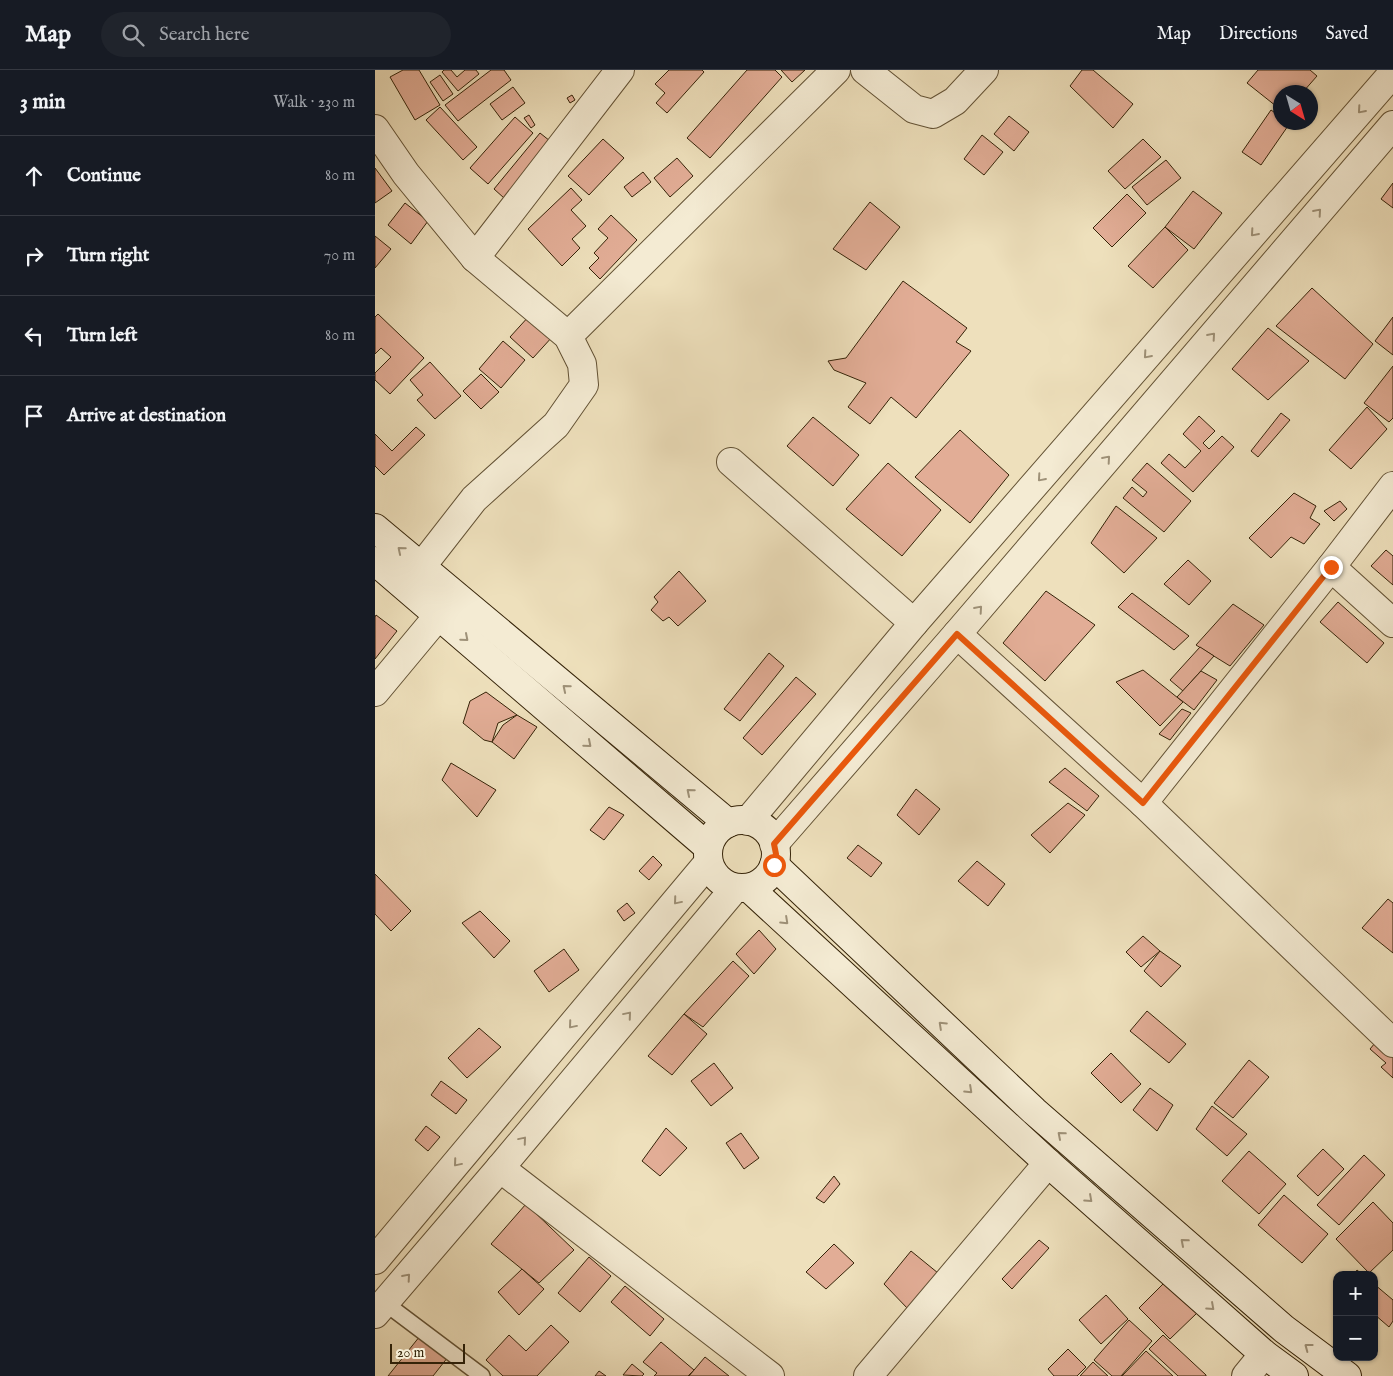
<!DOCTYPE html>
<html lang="en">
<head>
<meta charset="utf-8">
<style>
  :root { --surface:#171b24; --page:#20242c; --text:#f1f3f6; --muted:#9ea1a6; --line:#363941 }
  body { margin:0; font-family:"IM FELL English",serif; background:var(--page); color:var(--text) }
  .controls { position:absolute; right:15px; bottom:15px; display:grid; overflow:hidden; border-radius:10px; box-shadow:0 1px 4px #0004 }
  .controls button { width:45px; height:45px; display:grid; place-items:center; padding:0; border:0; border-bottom:1px solid var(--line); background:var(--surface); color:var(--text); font:25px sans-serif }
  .compass { position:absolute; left:898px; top:15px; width:45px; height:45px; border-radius:50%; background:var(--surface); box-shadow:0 1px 4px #0004; rotate:143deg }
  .scale { position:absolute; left:15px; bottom:12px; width:75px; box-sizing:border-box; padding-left:5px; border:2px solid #352308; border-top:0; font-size:14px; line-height:18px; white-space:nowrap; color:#352308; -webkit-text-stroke:4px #f4ebd3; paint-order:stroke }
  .stop { position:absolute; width:15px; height:15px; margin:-11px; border:4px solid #ea580c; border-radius:50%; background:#fff }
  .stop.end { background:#ea580c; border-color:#fff; box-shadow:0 1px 5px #0008 }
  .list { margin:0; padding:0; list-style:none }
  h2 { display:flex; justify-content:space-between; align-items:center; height:65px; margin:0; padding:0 20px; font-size:21px }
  h2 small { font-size:16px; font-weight:400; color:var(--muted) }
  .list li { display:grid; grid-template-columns:32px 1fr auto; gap:15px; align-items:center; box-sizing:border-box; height:80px; padding:0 20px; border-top:1px solid var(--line) }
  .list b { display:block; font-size:19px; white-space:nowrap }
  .list em { font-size:16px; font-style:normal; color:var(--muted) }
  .icon { flex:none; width:28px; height:28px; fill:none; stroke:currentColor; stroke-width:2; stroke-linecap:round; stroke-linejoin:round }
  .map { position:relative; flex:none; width:1018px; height:1306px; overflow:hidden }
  header { display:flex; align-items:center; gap:30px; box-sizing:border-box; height:70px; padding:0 25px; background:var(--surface); border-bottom:1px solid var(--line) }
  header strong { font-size:24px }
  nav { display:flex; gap:28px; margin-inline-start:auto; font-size:18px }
  .search { width:350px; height:45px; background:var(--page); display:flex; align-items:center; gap:12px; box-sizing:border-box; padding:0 18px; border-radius:28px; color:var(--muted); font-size:19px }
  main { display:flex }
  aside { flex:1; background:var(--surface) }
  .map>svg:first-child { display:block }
</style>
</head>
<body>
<header>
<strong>Map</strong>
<div class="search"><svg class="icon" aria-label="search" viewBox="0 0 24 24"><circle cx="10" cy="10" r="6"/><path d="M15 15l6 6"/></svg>Search here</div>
<nav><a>Map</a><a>Directions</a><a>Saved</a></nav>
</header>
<main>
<aside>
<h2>3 min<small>Walk · 230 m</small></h2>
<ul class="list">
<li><svg class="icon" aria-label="ahead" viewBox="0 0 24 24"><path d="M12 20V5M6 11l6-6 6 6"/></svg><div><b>Continue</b></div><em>80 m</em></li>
<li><svg class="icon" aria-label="right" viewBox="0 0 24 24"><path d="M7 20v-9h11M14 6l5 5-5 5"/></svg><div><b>Turn right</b></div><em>70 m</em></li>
<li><svg class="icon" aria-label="left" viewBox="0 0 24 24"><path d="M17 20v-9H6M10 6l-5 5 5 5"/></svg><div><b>Turn left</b></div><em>80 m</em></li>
<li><svg class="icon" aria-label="arrive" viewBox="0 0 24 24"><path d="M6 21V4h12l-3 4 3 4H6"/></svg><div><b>Arrive at destination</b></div></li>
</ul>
</aside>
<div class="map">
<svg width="1018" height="1306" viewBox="0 0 1018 1306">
  <rect width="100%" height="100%" fill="#eee0bc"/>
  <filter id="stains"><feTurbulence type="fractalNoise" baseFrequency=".004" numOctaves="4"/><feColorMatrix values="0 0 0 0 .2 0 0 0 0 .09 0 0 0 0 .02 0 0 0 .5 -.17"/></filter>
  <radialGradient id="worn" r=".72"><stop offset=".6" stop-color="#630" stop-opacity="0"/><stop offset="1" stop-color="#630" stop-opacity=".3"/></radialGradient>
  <g fill="#e2ad96" stroke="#352308">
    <polygon points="28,0 44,0 65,35 40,50 15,7"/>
    <polygon points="69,0 76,0 82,7 90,0 101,0 104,4 83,21 67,2"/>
    <polygon points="116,0 129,0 136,10 83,51 70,35"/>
    <polygon points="294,0 327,0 329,2 292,43 281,33 290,23 280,14"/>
    <polygon points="372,0 400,0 407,7 335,88 312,68"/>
    <polygon points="406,0 430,0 417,12"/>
    <polygon points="707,0 718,0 758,34 738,58 695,16"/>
    <polygon points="883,0 935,0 942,6 928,22 906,22 906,40 872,13"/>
    <polygon points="65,5 78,24 68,31 55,12"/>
    <polygon points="138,17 150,33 127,50 115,34"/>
    <polygon points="197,25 200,30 195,33 192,28"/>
    <polygon points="65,37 102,77 88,90 51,50"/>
    <polygon points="896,40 906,47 906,52 915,53 886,95 867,82"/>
    <polygon points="154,45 160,55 156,58 149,48"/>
    <polygon points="634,46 654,62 639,81 619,64"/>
    <polygon points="140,47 158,63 113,114 95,98"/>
    <polygon points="165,63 175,71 129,128 119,119"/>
    <polygon points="607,65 628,82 609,105 589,89"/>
    <polygon points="228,69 249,88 214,125 193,106"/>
    <polygon points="768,69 786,87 750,119 733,101"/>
    <polygon points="302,88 318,106 295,127 279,108"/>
    <polygon points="791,90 806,108 772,135 757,117"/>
    <polygon points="0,98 17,121 0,133"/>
    <polygon points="268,102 276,112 257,127 249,117"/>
    <polygon points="1018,113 1018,138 1006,129"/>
    <polygon points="196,118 207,130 196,140 211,156 197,169 205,178 187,196 153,159"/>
    <polygon points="818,121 847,143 819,179 790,157"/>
    <polygon points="752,124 771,143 737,177 718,158"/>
    <polygon points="495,132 525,157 491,200 458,179"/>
    <polygon points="30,133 53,151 36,174 13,155"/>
    <polygon points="236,145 262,170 225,209 214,198 224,188 219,183 233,168 223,159"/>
    <polygon points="790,157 813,180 778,218 753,196"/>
    <polygon points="0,166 16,179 0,198"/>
    <polygon points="528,211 592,258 581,272 596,281 541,348 516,327 495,354 473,337 491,313 459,300 453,291 471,288"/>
    <polygon points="937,218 998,274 970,309 901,256"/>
    <polygon points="3,244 49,288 15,324 0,310 0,303 16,287 6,278 0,284 0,247"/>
    <polygon points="155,245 178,266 158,288 135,267"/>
    <polygon points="1018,247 1018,285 1000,271"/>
    <polygon points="893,258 934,291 893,330 857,299"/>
    <polygon points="128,271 150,290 126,318 104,299"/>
    <polygon points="55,292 86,326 60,349 42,330 48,325 35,310"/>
    <polygon points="1018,296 1018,348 1014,352 989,333"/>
    <polygon points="106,304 124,322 106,339 88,321"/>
    <polygon points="992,337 1012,359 976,399 954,380"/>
    <polygon points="906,343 915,350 883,387 876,381"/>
    <polygon points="824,346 840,361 828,373 834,379 847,366 859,377 818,422 786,393 794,384 810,398 826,381 808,364"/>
    <polygon points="438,347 484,385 458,416 412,376"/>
    <polygon points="41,357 50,365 9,405 0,396 0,364 17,381"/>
    <polygon points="585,360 634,405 595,453 540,407"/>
    <polygon points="513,393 566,440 527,486 471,439"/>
    <polygon points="772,393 816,431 789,462 748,428 757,417 768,427 772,422 757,410"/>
    <polygon points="919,423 941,436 935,448 945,454 929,474 916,467 896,488 874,468"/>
    <polygon points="965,431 972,439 959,451 949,441"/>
    <polygon points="741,436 782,468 749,503 716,473"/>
    <polygon points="1011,480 1018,486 1018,515 996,496"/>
    <polygon points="813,490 836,511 814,535 789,514"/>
    <polygon points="304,501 331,531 303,556 294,547 288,551 276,540 283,532 279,527"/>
    <polygon points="671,521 720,555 670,611 628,573"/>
    <polygon points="757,523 814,566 799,580 743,537"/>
    <polygon points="963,532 1009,573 992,593 945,552"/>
    <polygon points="858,534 889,555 855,596 821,575"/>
    <polygon points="1,545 22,561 0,589 0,547"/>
    <polygon points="825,577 839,586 808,621 795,610"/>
    <polygon points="394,583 409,596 365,651 349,639"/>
    <polygon points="768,600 808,632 785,656 741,612"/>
    <polygon points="826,601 842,610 819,640 802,627"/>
    <polygon points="421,607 441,624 387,685 368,668"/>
    <polygon points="111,622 142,645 123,653 117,672 109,670 88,653 95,631"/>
    <polygon points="807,639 816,643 795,670 784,664"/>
    <polygon points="142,645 162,657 139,689 117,672 128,655"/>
    <polygon points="76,693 121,720 102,747 67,710"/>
    <polygon points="690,698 724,726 712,741 674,712"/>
    <polygon points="541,719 565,739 544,765 522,745"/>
    <polygon points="693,733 710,745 675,783 656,765"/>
    <polygon points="234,737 249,745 229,770 215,760"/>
    <polygon points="483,775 507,793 496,807 472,788"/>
    <polygon points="278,786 287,795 274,810 264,801"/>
    <polygon points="602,791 630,814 613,836 583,811"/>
    <polygon points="0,804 36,841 16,861 0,844"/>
    <polygon points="1013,829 1018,833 1018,883 987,858"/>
    <polygon points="252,833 260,843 249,851 242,841"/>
    <polygon points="105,841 135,871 119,888 87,853"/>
    <polygon points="384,860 401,879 379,904 361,884"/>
    <polygon points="768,866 785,881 766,897 751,882"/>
    <polygon points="189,879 204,900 174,922 159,901"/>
    <polygon points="785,881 806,896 786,917 769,901"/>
    <polygon points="358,891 374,906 328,957 309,944"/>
    <polygon points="772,941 811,974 794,993 755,961"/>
    <polygon points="309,944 332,964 297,1005 273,986"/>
    <polygon points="104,958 126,977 92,1008 73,988"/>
    <polygon points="1005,967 1018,979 1018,1008 1006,997 1011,993 995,979"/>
    <polygon points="736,983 766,1014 746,1033 716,1003"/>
    <polygon points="874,990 894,1007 858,1048 839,1033"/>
    <polygon points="339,993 358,1018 336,1036 316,1011"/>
    <polygon points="66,1011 92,1030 81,1044 56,1025"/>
    <polygon points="775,1018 798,1035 782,1061 758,1040"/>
    <polygon points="837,1036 872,1064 852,1086 821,1059"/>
    <polygon points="51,1056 65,1067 53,1081 40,1070"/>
    <polygon points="291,1058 312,1078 285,1106 267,1091"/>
    <polygon points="366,1063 384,1088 369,1099 351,1073"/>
    <polygon points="948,1079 969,1099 943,1126 922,1106"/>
    <polygon points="874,1081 911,1114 884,1144 847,1111"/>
    <polygon points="989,1085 1010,1105 964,1155 942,1135"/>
    <polygon points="459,1106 465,1114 449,1133 441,1128"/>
    <polygon points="909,1125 953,1164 927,1193 883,1155"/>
    <polygon points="998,1132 1018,1153 1018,1180 994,1203 961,1169"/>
    <polygon points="151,1134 199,1180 164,1213 116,1174"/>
    <polygon points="664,1170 674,1178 637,1219 627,1209"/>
    <polygon points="459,1174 479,1193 451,1219 431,1202"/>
    <polygon points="536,1181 563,1203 534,1240 509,1214"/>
    <polygon points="214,1187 236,1206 205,1242 183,1223"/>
    <polygon points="147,1199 169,1219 144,1245 123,1222"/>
    <polygon points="982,1200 988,1205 978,1205"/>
    <polygon points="791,1211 822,1243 795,1269 764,1238"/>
    <polygon points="999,1214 1018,1230 1018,1251 1014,1257 999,1244"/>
    <polygon points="250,1216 289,1249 275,1266 236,1232"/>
    <polygon points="731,1225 753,1249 726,1274 704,1250"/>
    <polygon points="754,1250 777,1271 746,1306 737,1306 719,1290"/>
    <polygon points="176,1255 194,1272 162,1306 128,1306 111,1290 134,1265 151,1281"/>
    <polygon points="788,1265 831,1305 831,1306 803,1306 774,1279"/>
    <polygon points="45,1266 73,1287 58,1306 13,1306"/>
    <polygon points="286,1272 319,1300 313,1306 279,1306 282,1303 268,1292"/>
    <polygon points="693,1279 711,1297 702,1306 679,1306 673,1299"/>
    <polygon points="771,1281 798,1306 747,1306"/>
    <polygon points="330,1287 354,1306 314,1306"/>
    <polygon points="718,1292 733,1306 705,1306"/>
    <polygon points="257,1294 269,1304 267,1306 248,1305"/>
    <polygon points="224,1301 231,1306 220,1306"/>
  </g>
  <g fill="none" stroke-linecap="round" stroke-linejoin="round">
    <g stroke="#635235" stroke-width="18">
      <polyline id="service" points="10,1233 107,1306"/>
    </g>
    <g stroke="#635235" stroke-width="30">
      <g id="minor">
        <polyline points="490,0 539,39 558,44 580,31 609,0"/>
        <polyline points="0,59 31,104 100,188 193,266 207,294 209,315 181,355 99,429 46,497"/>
        <polyline points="100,188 245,0"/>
        <polyline points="193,266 461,0"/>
        <polyline points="356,392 539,553"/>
        <polyline points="956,497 1018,553"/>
        <polyline points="582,564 768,733 1018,973"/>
        <polyline points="0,622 64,545"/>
        <polyline points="768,733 956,497 1018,416"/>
        <polyline points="125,1098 395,1306"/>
        <polyline points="493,1306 673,1093"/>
        <polyline points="871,1306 889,1284"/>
      </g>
    </g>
    <g stroke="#635235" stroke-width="30">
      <g id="tertiary">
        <polyline points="373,751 539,553 1018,3"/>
        <polyline points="399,774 582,564 1018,55"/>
        <polyline points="0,1190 333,793"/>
        <polyline points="0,1244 125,1098 360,818"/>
      </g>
    </g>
    <g stroke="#352308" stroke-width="30">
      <g id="secondary">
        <polyline points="0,458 353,753"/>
        <polyline points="0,491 333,777"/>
        <circle cx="367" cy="784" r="34"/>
        <polyline points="399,795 659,1041 909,1259 972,1306"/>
        <polyline points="374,818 673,1093 889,1284 919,1306"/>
      </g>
    </g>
    <use href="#service" stroke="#f4ebd3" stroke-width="15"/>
    <use href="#minor" stroke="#f4ebd3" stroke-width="28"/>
    <use href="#tertiary" stroke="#f4ebd3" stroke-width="28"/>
    <use href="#secondary" stroke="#f4ebd3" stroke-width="28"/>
  </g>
  <defs><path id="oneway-chevron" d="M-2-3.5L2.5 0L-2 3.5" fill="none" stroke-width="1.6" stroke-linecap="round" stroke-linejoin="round" transform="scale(1.25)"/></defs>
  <g stroke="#9e9178">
    <use href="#oneway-chevron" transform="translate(986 40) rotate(131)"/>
    <use href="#oneway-chevron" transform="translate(943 142) rotate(-49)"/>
    <use href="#oneway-chevron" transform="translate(879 163) rotate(131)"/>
    <use href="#oneway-chevron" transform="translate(837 266) rotate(-49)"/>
    <use href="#oneway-chevron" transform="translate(772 285) rotate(131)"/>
    <use href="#oneway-chevron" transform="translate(732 389) rotate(-49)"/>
    <use href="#oneway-chevron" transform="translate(666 408) rotate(131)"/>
    <use href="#oneway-chevron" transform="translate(26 480) rotate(-140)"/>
    <use href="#oneway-chevron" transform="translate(604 539) rotate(-49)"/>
    <use href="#oneway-chevron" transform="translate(90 568) rotate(41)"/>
    <use href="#oneway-chevron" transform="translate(191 618) rotate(-140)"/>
    <use href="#oneway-chevron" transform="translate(213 674) rotate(41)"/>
    <use href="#oneway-chevron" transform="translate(315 722) rotate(-140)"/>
    <use href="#oneway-chevron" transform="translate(302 831) rotate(130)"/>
    <use href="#oneway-chevron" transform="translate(410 851) rotate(43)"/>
    <use href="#oneway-chevron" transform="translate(253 945) rotate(-50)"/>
    <use href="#oneway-chevron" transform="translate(197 955) rotate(130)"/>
    <use href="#oneway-chevron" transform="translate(567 955) rotate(-137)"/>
    <use href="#oneway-chevron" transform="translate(594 1020) rotate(43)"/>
    <use href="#oneway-chevron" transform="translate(686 1065) rotate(-139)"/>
    <use href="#oneway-chevron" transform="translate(148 1070) rotate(-50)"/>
    <use href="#oneway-chevron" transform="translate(82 1093) rotate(130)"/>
    <use href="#oneway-chevron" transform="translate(714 1129) rotate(42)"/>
    <use href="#oneway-chevron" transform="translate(809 1172) rotate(-139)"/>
    <use href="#oneway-chevron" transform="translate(32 1207) rotate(-49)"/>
    <use href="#oneway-chevron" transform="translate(836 1237) rotate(42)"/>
    <use href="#oneway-chevron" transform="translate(933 1277) rotate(-143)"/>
  </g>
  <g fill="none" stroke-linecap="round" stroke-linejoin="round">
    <polyline stroke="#ea580c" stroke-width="6" points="399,795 401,784 399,774 582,564 768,733 956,497"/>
  </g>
  <rect width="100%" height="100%" filter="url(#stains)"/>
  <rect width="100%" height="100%" fill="url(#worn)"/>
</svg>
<div class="controls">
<button>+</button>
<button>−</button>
</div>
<svg class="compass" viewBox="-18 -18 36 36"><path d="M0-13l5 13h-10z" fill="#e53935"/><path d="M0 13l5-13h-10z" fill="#9ea1a6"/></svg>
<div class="scale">20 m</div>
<div class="stop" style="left:399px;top:795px"></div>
<div class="stop end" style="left:956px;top:497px"></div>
</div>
</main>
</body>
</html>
